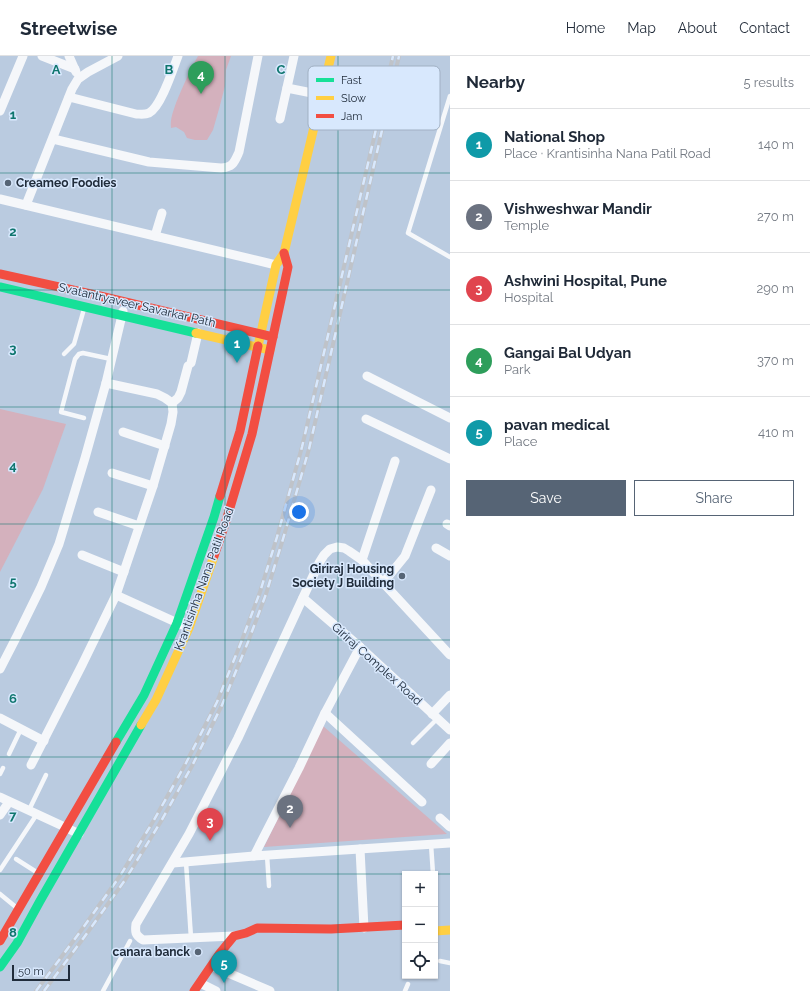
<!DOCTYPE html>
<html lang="en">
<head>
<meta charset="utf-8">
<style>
  :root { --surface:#fff; --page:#f6f6f7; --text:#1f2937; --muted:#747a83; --line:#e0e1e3; --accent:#566475 }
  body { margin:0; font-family:Raleway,sans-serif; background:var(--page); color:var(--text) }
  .controls { position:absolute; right:12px; bottom:12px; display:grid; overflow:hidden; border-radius:0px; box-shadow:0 1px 3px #0004 }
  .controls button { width:36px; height:36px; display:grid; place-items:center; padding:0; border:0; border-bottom:1px solid var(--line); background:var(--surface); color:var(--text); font:20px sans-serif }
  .scale { position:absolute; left:12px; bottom:10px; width:58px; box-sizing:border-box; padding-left:4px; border:2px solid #202c3b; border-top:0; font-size:11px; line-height:14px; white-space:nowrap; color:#202c3b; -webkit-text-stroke:3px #d8e8fd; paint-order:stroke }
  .you { position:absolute; left:299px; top:456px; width:14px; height:14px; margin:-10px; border:3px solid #fff; border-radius:50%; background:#1a73e8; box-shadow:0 0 0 6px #1a73e833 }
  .badge { display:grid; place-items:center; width:26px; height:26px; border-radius:50%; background:var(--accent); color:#fff; font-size:13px; font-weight:700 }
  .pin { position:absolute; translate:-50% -33px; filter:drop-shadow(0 1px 2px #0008) }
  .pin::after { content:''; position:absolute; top:21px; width:14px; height:12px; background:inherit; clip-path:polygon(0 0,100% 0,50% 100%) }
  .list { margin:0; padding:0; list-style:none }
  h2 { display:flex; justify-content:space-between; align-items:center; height:52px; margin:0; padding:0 16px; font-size:17px }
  h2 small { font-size:13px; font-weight:400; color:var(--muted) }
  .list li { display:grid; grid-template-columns:26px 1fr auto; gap:12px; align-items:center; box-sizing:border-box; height:72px; padding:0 16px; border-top:1px solid var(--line) }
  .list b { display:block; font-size:15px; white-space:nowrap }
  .list p { margin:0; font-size:13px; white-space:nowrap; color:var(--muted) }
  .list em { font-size:13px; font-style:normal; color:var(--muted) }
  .actions { display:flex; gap:8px; padding:12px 16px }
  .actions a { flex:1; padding:9px 0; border:1px solid var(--accent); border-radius:0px; text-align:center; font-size:14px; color:var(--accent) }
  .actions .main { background:var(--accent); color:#fff }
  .icon { flex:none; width:22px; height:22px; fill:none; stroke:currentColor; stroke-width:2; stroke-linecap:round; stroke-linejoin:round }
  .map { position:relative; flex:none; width:450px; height:935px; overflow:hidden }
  header { display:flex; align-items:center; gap:24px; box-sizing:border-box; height:56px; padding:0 20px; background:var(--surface); border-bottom:1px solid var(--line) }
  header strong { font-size:19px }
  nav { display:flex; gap:22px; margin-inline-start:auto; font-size:14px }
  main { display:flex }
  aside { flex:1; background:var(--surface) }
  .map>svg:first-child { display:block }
</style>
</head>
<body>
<header>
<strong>Streetwise</strong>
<nav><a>Home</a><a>Map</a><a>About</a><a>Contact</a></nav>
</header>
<main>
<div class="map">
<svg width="450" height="935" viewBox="0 0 450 935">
  <rect width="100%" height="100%" fill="#bacbe0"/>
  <g fill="#d4b1bd">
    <path d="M198 0H231L226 14 225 30 219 53 213 74 207 84H195L187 82 184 76 176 71 171 72C170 63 173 56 176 47 183 30 189 16 198 0Z"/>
    <polygon points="0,353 66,368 43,433 0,516"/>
    <polygon points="323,670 447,778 264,791"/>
  </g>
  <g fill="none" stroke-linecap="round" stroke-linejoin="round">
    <g stroke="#f5f7fa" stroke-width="4.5">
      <polyline points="450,40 408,177 450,201"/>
      <polyline points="64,298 74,288 84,253"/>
      <polyline points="84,362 61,356 75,303 79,298 83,297 111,303"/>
      <polyline points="413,687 437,663"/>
      <polyline points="9,698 21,673"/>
      <polyline points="0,718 3,712"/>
      <polyline points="29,754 46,719"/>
      <polyline points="431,788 433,818"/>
      <polyline points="267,799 269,830"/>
      <polyline points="16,803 38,817"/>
      <polyline points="186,806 191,882"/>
      <polyline points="0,814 37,758"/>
      <polyline points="0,838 17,852"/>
      <polyline points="440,905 450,907"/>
      <polyline points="103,935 130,885"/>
      <polyline points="405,935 408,928"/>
    </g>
    <g stroke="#f5f7fa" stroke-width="9">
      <polyline points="42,0 75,13"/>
      <polyline points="69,0 76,16"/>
      <polyline points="287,32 322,39"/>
      <path d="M69 41 136 58C140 58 145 59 149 57 161 51 173 13 178 0"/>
      <polyline points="0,55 23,0"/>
      <polyline points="280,63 294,0"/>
      <path d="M53 83 149 106 221 112C233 111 234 107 239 96L258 0"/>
      <polyline points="0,143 276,209"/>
      <polyline points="26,149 72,33 78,23 88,16 118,0"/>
      <polyline points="155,180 162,157"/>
      <polyline points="191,307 198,277"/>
      <polyline points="367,320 450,362"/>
      <polyline points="172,347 178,342 181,336 188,310"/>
      <polyline points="366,363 450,403"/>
      <polyline points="123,376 165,390"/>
      <polyline points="112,417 153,430"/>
      <polyline points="98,456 139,470"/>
      <polyline points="447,468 450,470"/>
      <polyline points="436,492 450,500"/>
      <polyline points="82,499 124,516"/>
      <polyline points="362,504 395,405"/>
      <polyline points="383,527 405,500 431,434"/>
      <polyline points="116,539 182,569"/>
      <polyline points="303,542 360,591 450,674"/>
      <polyline points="0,613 18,578 41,531 59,488 85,402 106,327 123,255"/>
      <polyline points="325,657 422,746"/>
      <polyline points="432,658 450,639"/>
      <polyline points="0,662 44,685"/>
      <polyline points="431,708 450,687"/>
      <polyline points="31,709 82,609 116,539 153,430 171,368 173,356 172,347 165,342 157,338 106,327"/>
      <polyline points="0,741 67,772 79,778"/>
      <polyline points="0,759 9,746"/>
      <polyline points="440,762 450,771"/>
      <polyline points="360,793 364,872"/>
      <polyline points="254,800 299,712 325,657 360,591"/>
      <polyline points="173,807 254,800 450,787"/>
      <path d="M234 880 143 884C135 879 135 876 136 868L189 778 238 682 319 507 324 499 330 493 337 491 344 492 349 495 362 504 450 599"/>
      <polyline points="212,910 270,935"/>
      <polyline points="200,927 216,935"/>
    </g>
    <g stroke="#16e098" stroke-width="9">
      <polyline points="0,231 196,277"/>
      <polyline points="116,686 144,639 177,567 214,461 220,440"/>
      <polyline points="0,911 17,887 40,845 141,669"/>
    </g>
    <g stroke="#ffcf43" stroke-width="9">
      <polyline points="196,277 270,294"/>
      <polyline points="258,290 276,209 284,197 331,0"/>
      <polyline points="141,669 156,644 189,572 214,500"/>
      <polyline points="435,875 450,874"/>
    </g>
    <g stroke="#f24e42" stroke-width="9">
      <polyline points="0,218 100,240 273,281"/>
      <polyline points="220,440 240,375 258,290"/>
      <polyline points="214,500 226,465 252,378 288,211 284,197"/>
      <polyline points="0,885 116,686"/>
      <polyline points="194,935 220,897 234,880 246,877 257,872 331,873 405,869"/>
    </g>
    <g stroke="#bfc3c9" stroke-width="4">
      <g id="rail">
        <polyline points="36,935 80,876 120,820 154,764 186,707 217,646 242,584 260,536 277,481 302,391 393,0"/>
        <polyline points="44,935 85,880 125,824 160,767 192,710 222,649 248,586 266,538 283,483 309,393 399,0"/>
      </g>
    </g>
    <use href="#rail" stroke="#d8e8fd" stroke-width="2.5" stroke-dasharray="8" stroke-linecap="butt"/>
  </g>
  <path fill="none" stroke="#0f766e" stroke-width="1" stroke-opacity="0.55" d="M112 0V935M225 0V935M338 0V935M0 117H450M0 234H450M0 351H450M0 468H450M0 584H450M0 701H450M0 818H405M435 818H450"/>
  <g fill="#566475" stroke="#d8e8fd" stroke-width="1.5">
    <circle cx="8" cy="127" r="4"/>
    <circle cx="402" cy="520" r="4"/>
    <circle cx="198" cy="896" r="4"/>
  </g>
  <g text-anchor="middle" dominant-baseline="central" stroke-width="3" stroke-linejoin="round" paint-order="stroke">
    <g font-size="12" font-weight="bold" fill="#202c3b" stroke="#d8e8fd" text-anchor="end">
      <text x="16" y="127" text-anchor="start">Creameo Foodies</text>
      <text x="394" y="513">Giriraj Housing<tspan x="394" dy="14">Society J Building</tspan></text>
      <text x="190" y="896">canara banck</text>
    </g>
    <g font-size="12" fill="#202c3b" stroke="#d8e8fd">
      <text transform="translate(137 249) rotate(13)">Svatantryaveer Savarkar Path</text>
      <text transform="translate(204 523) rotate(-70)">Krantisinha Nana Patil Road</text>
      <text transform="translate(377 608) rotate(42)">Giriraj Complex Road</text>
    </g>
  </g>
  <rect x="308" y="10" width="132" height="64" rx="6" fill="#d8e8fd" stroke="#a1b0c3" stroke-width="1"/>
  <rect x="316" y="22" width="18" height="4" fill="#16e098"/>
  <rect x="316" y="40" width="18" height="4" fill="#ffcf43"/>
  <rect x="316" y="58" width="18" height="4" fill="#f24e42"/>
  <g font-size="11" fill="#202c3b">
    <text x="341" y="28">Fast</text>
    <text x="341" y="46">Slow</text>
    <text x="341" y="64">Jam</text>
  </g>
  <g font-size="13" text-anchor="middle" font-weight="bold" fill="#0f766e" stroke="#d8e8fd" stroke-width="3" stroke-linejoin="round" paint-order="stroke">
    <text x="56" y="18">A</text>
    <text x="169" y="18">B</text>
    <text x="281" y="18">C</text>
    <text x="13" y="63">1</text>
    <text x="13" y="180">2</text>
    <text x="13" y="297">3</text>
    <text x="13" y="414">4</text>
    <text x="13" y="530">5</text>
    <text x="13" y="647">6</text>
    <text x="13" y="764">7</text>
    <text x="13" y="881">8</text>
  </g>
</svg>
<div class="controls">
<button>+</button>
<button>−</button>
<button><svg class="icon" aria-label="locate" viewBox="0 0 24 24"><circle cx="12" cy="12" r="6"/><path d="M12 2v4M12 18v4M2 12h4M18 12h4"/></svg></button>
</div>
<div class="scale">50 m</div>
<div class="you"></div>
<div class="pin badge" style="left:237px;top:307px;background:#0f9aa8">1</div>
<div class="pin badge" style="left:290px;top:772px;background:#6b7280">2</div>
<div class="pin badge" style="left:210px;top:785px;background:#e0444e">3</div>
<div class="pin badge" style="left:201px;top:38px;background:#2e9e5b">4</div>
<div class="pin badge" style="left:224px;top:927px;background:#0f9aa8">5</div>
</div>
<aside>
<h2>Nearby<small>5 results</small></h2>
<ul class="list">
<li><span class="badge" style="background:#0f9aa8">1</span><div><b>National Shop</b><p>Place · Krantisinha Nana Patil Road</p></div><em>140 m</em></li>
<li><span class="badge" style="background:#6b7280">2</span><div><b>Vishweshwar Mandir</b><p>Temple</p></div><em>270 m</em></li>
<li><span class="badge" style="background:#e0444e">3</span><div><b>Ashwini Hospital, Pune</b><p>Hospital</p></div><em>290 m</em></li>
<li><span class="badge" style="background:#2e9e5b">4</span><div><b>Gangai Bal Udyan</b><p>Park</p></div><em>370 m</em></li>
<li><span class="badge" style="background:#0f9aa8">5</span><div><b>pavan medical</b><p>Place</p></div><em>410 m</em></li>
</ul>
<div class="actions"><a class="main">Save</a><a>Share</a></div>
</aside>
</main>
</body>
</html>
